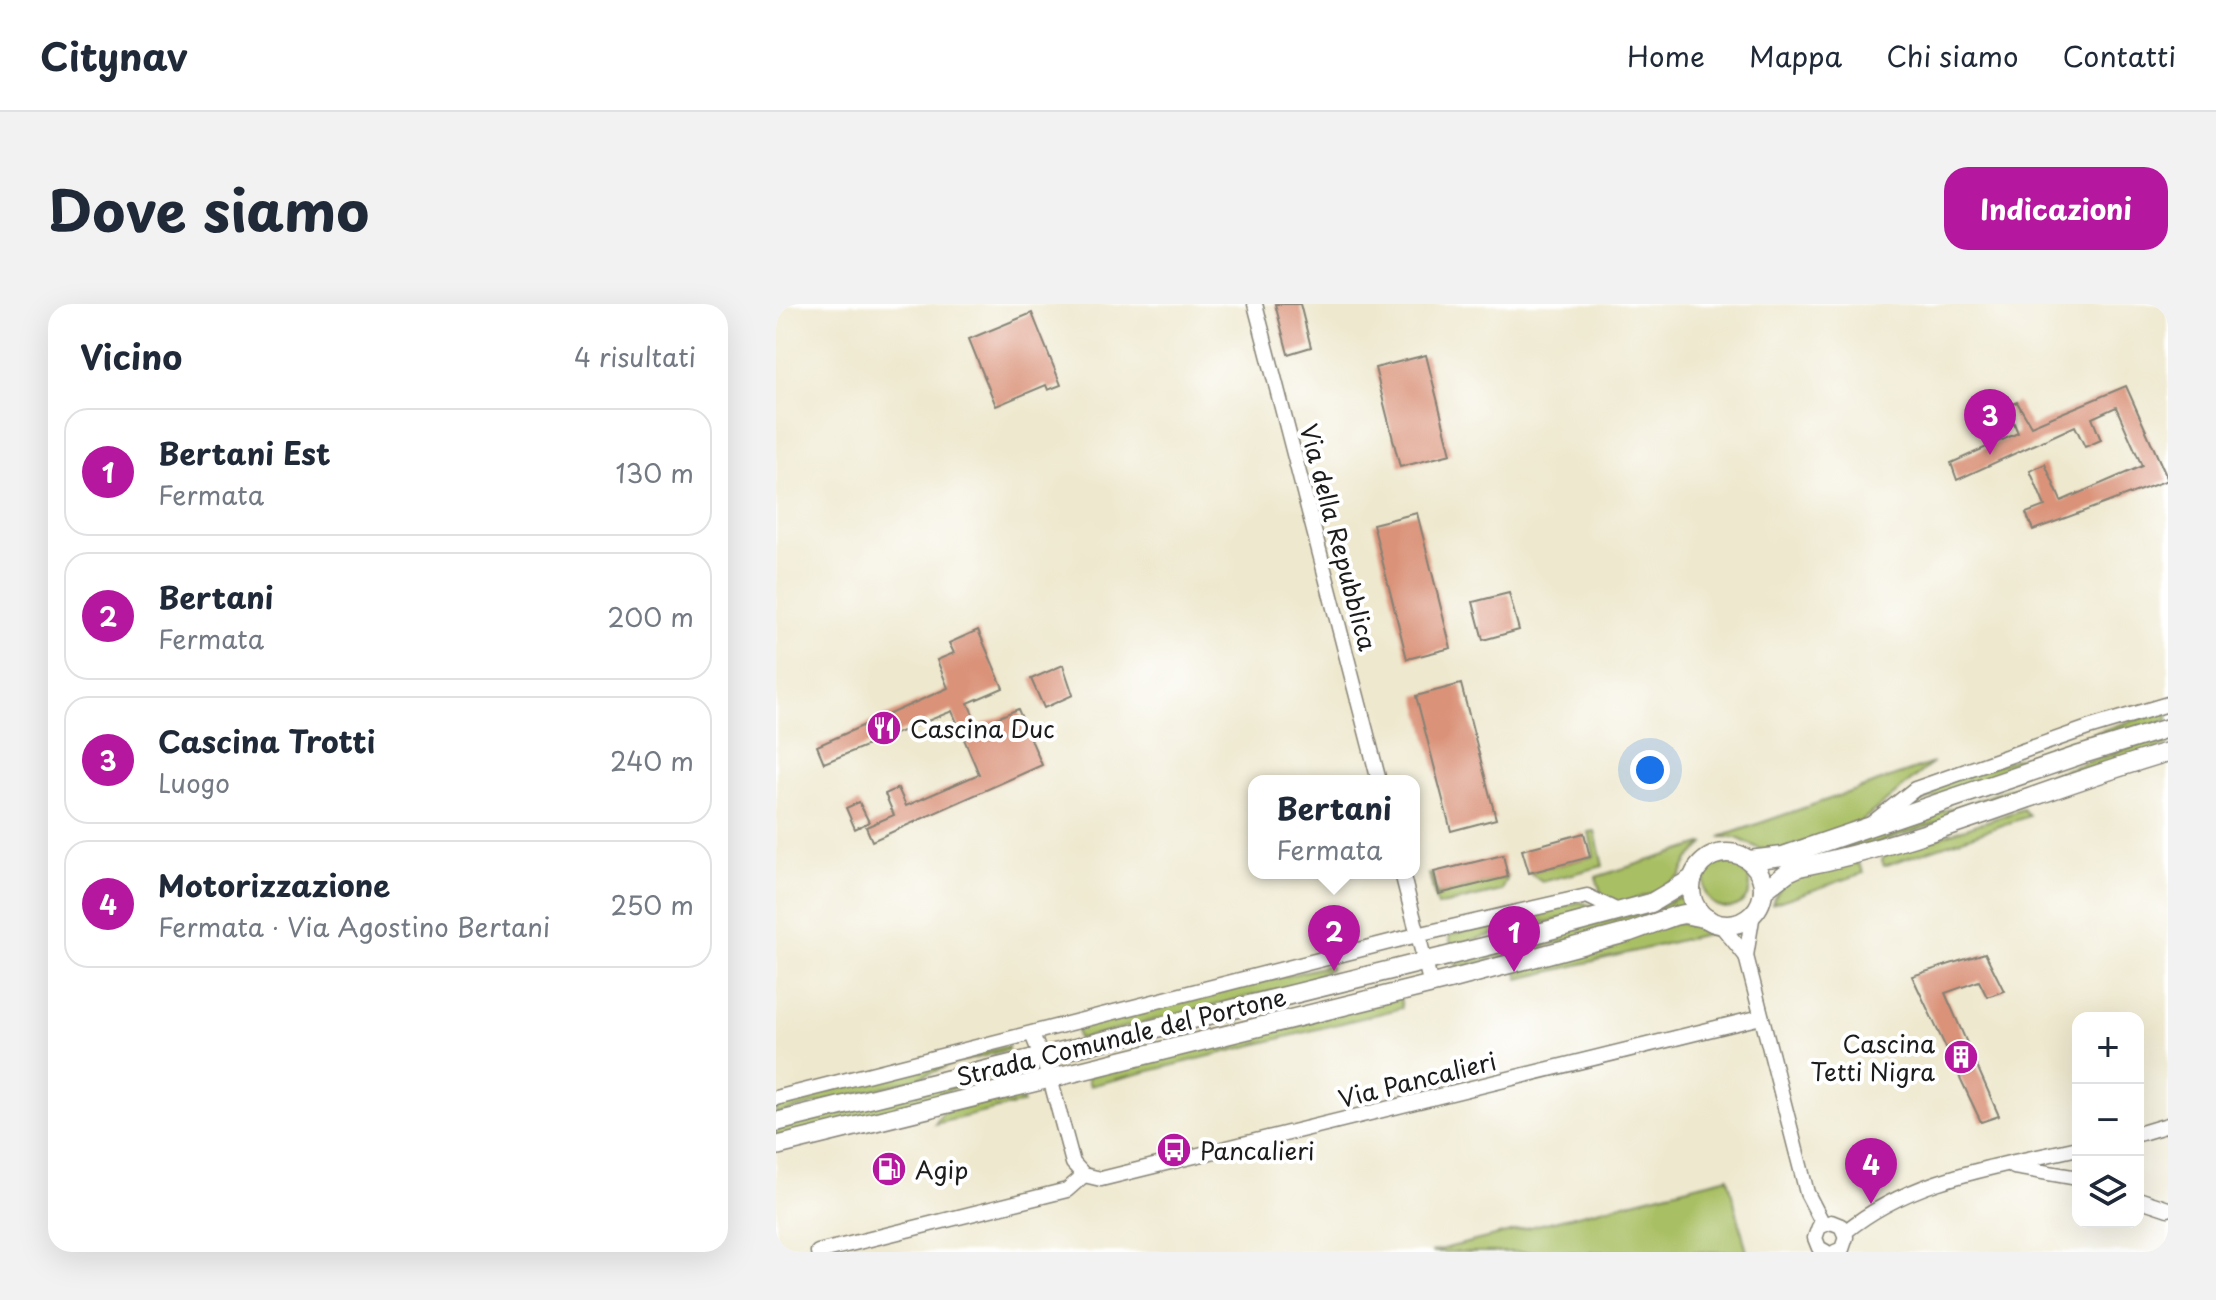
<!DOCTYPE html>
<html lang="it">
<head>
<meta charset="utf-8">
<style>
  :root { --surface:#fff; --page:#f2f2f3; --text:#1f2937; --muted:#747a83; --line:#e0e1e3; --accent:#b5179e }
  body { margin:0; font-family:"Playpen Sans",sans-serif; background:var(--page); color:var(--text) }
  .controls { position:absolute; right:24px; bottom:24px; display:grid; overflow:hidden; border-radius:16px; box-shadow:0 8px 32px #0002 }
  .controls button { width:72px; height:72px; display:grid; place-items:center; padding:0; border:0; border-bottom:2px solid var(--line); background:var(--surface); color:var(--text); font:40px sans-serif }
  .you { position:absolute; left:874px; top:466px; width:28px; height:28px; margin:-20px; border:6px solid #fff; border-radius:50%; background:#1a73e8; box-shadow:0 0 0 12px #1a73e833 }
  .badge { display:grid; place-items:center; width:52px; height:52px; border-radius:50%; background:var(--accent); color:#fff; font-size:26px; font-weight:700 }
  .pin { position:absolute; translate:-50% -66px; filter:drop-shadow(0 2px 4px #0008) }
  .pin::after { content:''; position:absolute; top:42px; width:28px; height:24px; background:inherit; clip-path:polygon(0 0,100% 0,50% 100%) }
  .popup { position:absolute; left:472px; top:471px; width:172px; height:104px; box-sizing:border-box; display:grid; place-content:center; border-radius:16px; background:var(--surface); filter:drop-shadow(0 2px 6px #0005); font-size:26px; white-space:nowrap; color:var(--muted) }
  .popup b { font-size:30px; color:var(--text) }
  .popup::after { content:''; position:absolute; left:50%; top:100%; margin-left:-16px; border:16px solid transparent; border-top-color:var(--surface) }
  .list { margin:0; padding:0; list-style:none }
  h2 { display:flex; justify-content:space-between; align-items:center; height:104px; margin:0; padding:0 32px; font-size:34px }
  h2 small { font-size:26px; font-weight:400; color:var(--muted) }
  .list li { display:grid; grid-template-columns:52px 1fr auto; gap:24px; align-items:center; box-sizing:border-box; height:128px; margin:0 16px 16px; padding:0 16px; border:2px solid var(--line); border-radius:24px }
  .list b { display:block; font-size:30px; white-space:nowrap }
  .list p { margin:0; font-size:26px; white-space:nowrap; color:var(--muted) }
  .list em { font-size:26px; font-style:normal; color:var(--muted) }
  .icon { flex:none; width:44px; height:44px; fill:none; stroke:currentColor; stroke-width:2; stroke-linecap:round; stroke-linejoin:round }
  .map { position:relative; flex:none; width:1392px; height:948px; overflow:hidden; border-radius:24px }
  header { display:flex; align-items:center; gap:48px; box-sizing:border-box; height:112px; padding:0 40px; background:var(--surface); border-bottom:2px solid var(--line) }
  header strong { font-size:38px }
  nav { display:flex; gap:44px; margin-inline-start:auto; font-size:28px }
  .intro { display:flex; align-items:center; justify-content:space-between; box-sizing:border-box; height:192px; padding:0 48px }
  h1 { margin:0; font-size:56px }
  .button { padding:20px 36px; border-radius:24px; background:var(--accent); color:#fff; font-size:28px; font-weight:700 }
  main { display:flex; gap:48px; padding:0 48px }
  aside { flex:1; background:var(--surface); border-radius:24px; box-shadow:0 8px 32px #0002 }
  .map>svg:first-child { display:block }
</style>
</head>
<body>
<header>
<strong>Citynav</strong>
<nav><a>Home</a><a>Mappa</a><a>Chi siamo</a><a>Contatti</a></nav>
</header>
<div class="intro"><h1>Dove siamo</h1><a class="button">Indicazioni</a></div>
<main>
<aside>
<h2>Vicino<small>4 risultati</small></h2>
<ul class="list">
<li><span class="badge">1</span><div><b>Bertani Est</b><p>Fermata</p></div><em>130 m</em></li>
<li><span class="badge">2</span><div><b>Bertani</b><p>Fermata</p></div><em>200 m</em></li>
<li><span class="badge">3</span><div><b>Cascina Trotti</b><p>Luogo</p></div><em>240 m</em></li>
<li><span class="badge">4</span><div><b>Motorizzazione</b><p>Fermata · Via Agostino Bertani</p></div><em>250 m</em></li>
</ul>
</aside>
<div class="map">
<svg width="1392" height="948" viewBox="0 0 1392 948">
  <rect width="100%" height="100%" fill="#fff"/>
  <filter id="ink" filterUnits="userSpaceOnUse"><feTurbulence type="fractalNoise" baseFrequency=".0125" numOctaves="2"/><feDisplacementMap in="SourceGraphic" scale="16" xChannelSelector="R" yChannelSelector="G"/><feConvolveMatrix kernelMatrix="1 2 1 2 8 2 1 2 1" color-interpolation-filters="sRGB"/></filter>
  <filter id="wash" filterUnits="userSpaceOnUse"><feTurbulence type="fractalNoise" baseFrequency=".006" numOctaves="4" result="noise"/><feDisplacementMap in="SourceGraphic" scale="32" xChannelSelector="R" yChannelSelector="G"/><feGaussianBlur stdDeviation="1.8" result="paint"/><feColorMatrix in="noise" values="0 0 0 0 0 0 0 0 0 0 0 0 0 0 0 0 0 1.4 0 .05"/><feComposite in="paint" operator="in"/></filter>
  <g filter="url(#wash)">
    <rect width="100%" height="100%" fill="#eee8ce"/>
    <g fill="#a9bf63" stroke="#626e40" stroke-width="2">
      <polygon points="1392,405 1392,416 1118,507 1139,488"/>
      <polygon points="1392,431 1392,441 1095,541 1038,551"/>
      <polygon points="1157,459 1083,519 1002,547 984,545 961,534 944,533"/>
      <polygon points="1247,505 1253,512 1108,562 1106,556 1109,551"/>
      <polygon points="819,527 827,562 766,578 753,569 818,552 813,528"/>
      <polygon points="929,539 912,555 904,572 880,588 844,600 826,592 820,573"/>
      <circle cx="951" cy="581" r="23"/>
      <path d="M1080 559 1084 561 1088 569 996 600C1006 566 1050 566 1080 559Z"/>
      <polygon points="653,570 656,570 661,591 732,573 726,587 661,602"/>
      <polygon points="904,592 909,604 853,622 693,661 680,662 679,655 881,604"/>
      <polygon points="804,598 825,605 675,641 673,631"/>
      <polygon points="901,619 919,620 939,628 743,675 740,664"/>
      <polygon points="554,661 554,665 519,681 302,735 300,724"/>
      <polygon points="624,693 626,704 314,782 311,772"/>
      <polygon points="232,742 232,746 176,760 140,775 0,810 0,799"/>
      <polygon points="178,780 179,784 129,803 0,835 0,825"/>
      <polygon points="244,788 247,799 159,820 167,808"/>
      <polygon points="952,873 971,948 655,948"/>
    </g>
    <g id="blocks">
      <g fill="#da9379">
        <polygon points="499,0 524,0 535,43 512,50"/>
        <polygon points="256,9 285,81 272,86 270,81 220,102 193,35"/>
        <polygon points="650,51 675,150 624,163 599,64"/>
        <polygon points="1350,82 1392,176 1257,226 1250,209 1269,202 1254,167 1269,160 1285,197 1366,162 1340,103 1316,114 1325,136 1309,143 1299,122 1181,176 1175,159 1242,129 1231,102 1241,98 1255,122"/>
        <polygon points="641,209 675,344 631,355 597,220"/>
        <polygon points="733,289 743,326 707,336 697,298"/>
        <polygon points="202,326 227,384 192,399 202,422 242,405 266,461 96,537 90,523 118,511 109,490 122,484 130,502 203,470 176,407 48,459 41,442 172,384 161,356 178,349 173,339"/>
        <polygon points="287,361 297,391 268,404 255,375"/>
        <polygon points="685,380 720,515 675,527 640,392"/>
        <polygon points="83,498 93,518 79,525 70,504"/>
        <polygon points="808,529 814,553 753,569 746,546"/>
        <polygon points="727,551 732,573 663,590 658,568"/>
        <polygon points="1209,649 1228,687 1211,693 1203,677 1169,689 1223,812 1205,818 1136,672"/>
      </g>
    </g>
  </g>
  <g filter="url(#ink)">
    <use href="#blocks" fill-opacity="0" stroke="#858275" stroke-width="2"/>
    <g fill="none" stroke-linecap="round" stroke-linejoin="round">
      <g stroke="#858275" stroke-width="17">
        <g id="minor">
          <polyline points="479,0 603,477"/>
          <polyline points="1095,520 1139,485 1312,424 1392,400"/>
          <polyline points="626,569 655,681"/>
          <polyline points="944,620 970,652 1031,889 1047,920"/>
          <polyline points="970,652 977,609"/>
          <polyline points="256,730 274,774 297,859 308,871 325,875 985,713"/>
          <polyline points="0,794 641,631 811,592 842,607"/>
          <polyline points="1362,830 1392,821"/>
          <polyline points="1238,863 1302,874"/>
          <polyline points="1362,895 1392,905"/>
          <path d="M1069 928C1136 873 1221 863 1302 844"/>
          <polyline points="42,948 291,886 308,871"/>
          <polyline points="1050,948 1043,944 1039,934 1043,923 1055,918 1065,922 1070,933 1066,945 1059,948"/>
        </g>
      </g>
      <g stroke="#858275" stroke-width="21">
        <g id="tertiary">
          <circle cx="951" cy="585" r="36"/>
          <polyline points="973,556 1007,552 1304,451 1392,424"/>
          <path d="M987 587 1012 568 1023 563C1150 538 1268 484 1392 448"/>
          <polyline points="0,818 736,636 875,599 917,574"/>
          <polyline points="0,842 681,674 854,628 898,612 908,610 932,615"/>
        </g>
      </g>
      <use href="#minor" stroke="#fff" stroke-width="14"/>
      <use href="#tertiary" stroke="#fff" stroke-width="18"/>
    </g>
  </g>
  <defs>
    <g id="restaurant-disc" transform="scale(1.8)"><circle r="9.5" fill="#b5179e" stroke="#fff"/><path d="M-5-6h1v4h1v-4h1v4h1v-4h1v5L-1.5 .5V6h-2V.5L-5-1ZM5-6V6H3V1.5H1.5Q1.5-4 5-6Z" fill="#fff"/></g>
    <g id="building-disc" transform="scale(1.8)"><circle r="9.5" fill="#b5179e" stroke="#fff"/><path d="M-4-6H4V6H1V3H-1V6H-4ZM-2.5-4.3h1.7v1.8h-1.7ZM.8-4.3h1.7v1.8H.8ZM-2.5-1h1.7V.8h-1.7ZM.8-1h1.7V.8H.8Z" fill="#fff"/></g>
    <g id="bus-disc" transform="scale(1.8)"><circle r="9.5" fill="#b5179e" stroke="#fff"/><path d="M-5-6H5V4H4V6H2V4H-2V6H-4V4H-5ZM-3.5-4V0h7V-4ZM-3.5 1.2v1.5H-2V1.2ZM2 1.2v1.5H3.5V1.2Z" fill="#fff"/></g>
    <g id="fuel-disc" transform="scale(1.8)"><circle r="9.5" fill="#b5179e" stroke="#fff"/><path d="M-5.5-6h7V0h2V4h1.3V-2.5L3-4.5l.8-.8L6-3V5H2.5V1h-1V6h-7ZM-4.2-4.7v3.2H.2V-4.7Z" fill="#fff"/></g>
  </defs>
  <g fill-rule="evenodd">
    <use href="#restaurant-disc" x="108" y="424"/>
    <use href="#building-disc" x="1185" y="753"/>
    <use href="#bus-disc" x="398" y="846"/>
    <use href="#fuel-disc" x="113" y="865"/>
  </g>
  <g text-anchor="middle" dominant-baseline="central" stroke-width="8" stroke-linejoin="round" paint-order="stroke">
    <g font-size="24" fill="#1c1c1c" stroke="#fff">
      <text transform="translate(563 233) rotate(75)">Via della Repubblica</text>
      <text transform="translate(345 732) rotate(-14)">Strada Comunale del Portone</text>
      <text transform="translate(641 775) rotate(-14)">Via Pancalieri</text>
    </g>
    <g font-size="24" fill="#1c1c1c" stroke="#fff" text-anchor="start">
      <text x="134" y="424">Cascina Duc</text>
      <text x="1159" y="739" text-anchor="end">Cascina<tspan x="1159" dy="28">Tetti Nigra</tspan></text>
      <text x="424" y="846">Pancalieri</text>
      <text x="139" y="865">Agip</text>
    </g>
  </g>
</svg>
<div class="controls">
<button>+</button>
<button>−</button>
<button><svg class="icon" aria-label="layers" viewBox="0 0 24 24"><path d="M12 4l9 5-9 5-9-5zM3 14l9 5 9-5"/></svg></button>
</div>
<div class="you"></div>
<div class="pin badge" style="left:738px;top:668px">1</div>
<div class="pin badge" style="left:558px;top:667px">2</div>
<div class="popup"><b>Bertani</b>Fermata</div>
<div class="pin badge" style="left:1214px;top:151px">3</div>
<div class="pin badge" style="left:1095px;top:900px">4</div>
</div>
</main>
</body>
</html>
